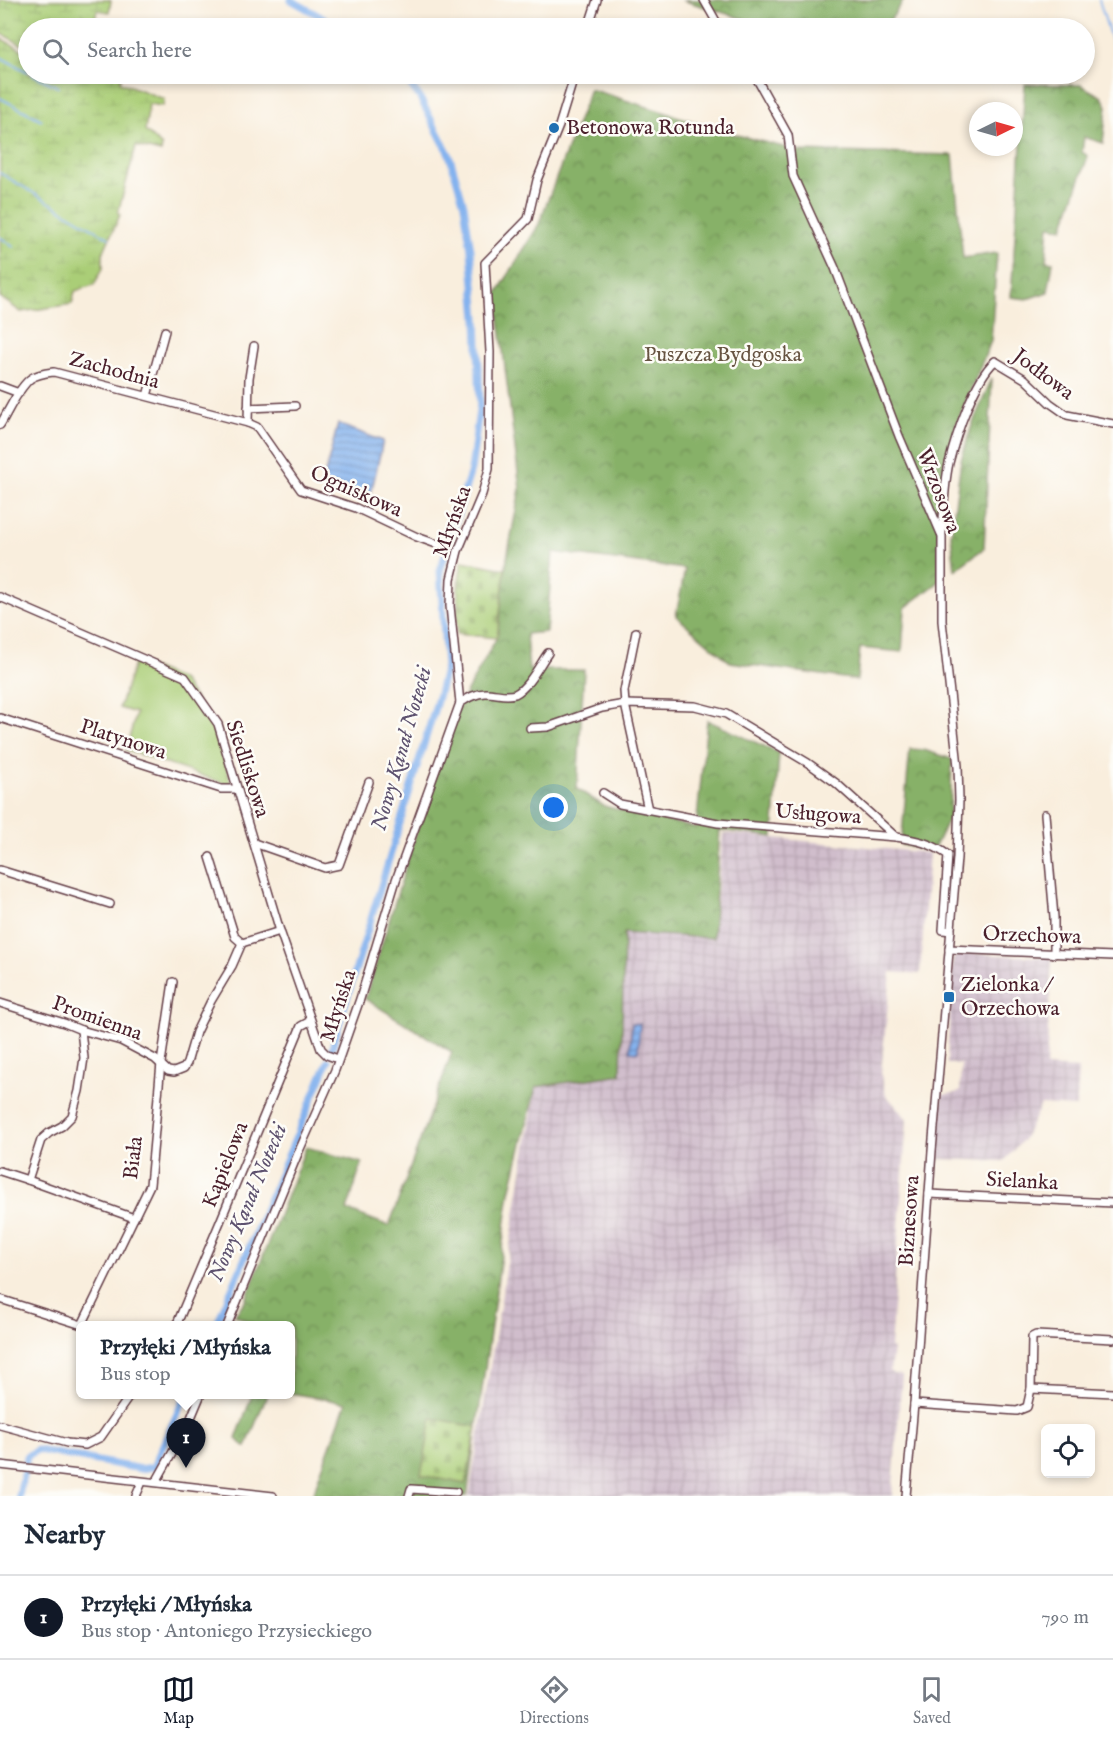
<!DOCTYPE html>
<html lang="en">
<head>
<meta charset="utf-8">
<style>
  :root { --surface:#fff; --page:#f6f6f7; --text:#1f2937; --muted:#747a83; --line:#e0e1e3; --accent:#111827 }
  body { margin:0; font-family:"IM FELL English",serif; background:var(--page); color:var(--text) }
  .controls { position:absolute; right:18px; bottom:18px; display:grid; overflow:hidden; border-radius:9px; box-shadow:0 3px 9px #0003 }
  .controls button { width:54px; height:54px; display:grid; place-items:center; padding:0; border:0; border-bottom:2px solid var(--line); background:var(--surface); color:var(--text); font:30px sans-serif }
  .compass { position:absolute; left:969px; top:102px; width:54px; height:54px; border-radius:50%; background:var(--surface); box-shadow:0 3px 9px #0003; rotate:85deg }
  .you { position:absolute; left:554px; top:808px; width:21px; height:21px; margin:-15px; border:4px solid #fff; border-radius:50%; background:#1a73e8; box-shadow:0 0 0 9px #1a73e833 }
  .badge { display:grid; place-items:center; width:39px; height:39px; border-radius:50%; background:var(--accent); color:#fff; font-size:20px; font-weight:700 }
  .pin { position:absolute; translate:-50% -50px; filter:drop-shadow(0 2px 3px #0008) }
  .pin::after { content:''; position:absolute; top:32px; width:21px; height:18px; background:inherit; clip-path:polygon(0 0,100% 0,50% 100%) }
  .popup { position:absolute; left:76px; top:1321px; width:219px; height:78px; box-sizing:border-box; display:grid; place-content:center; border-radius:9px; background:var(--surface); filter:drop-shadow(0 2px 4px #0005); font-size:20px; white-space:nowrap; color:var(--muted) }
  .popup b { font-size:22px; color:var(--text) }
  .popup::after { content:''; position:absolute; left:50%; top:100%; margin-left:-12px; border:12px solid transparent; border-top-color:var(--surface) }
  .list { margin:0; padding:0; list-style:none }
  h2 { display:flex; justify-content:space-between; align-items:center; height:78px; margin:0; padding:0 24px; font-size:26px }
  h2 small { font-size:20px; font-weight:400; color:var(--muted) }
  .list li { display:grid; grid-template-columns:39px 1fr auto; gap:18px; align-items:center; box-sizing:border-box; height:84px; padding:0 24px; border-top:2px solid var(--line) }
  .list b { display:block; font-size:22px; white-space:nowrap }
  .list p { margin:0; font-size:20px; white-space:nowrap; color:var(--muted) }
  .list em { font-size:20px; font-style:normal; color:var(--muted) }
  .icon { flex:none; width:33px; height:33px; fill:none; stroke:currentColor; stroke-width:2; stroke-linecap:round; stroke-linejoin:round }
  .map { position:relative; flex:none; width:1113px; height:1496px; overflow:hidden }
  .search { position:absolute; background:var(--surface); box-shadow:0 3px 9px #0003; left:18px; right:18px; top:18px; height:66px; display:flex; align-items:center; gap:15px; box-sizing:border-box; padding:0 21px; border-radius:33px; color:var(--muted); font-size:22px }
  .sheet { height:162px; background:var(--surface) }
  nav { display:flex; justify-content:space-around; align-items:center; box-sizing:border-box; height:84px; border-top:2px solid var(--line); background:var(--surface); font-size:16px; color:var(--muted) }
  nav a { display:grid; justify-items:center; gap:3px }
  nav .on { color:var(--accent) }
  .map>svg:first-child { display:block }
</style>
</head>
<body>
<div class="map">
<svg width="1113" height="1496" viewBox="0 0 1113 1496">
  <defs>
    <pattern id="industrial-grid" width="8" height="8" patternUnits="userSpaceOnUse" patternTransform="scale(1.5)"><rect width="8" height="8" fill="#d0bdcc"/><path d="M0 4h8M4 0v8" fill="none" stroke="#b4a2af"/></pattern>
    <pattern id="forest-crowns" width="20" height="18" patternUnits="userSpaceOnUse" patternTransform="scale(1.5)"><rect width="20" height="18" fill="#87b168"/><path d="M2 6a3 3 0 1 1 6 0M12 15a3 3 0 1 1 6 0" fill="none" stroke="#708f56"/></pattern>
    <pattern id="wetland-marsh" width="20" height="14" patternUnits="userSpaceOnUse" patternTransform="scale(1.5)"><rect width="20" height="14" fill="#aace77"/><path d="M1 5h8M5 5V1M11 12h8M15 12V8" fill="none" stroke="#94b067"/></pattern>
    <pattern id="cemetery-stones" width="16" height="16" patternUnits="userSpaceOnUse" patternTransform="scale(1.5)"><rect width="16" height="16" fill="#aace77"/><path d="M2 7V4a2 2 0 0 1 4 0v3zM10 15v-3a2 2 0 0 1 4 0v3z" fill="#94b067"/></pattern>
    <pattern id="water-rules" width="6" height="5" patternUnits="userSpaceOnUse" patternTransform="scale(1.5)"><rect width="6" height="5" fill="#84b2ee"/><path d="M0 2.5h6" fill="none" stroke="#6e90c1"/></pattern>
  </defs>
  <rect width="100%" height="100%" fill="#fdfcf7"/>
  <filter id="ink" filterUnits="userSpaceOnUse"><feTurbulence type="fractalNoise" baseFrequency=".0167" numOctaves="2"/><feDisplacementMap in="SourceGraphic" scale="12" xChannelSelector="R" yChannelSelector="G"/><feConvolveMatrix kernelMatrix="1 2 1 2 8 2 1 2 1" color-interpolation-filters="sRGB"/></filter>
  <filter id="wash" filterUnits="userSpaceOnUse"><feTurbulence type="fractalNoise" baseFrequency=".008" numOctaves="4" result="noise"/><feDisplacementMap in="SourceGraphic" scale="24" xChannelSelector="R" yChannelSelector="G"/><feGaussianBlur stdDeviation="1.35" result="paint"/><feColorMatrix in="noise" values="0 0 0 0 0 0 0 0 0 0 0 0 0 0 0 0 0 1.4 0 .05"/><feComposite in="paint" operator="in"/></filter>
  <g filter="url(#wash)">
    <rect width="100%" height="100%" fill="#f9eedd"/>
    <g fill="url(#industrial-grid)">
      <polygon points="723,833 929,853 920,974 891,972 881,1073 886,1095 907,1119 890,1348 893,1349 890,1371 893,1374 902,1375 892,1496 469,1496 536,1086 621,1074 624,933 713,938"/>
      <polygon points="960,953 1052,958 1046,1067 1078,1069 1076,1107 1041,1105 1023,1140 1004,1161 937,1159 942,1095 960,1092 961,1064 947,1064 953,959"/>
    </g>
    <polygon fill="#aace77" stroke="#7a7651" stroke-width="1.5" points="135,661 182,680 213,725 231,783 229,785 126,750 136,713 119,708"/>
    <g fill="url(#forest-crowns)" stroke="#68684a" stroke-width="1.5">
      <polygon points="682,0 904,0 885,28 773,28"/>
      <polygon points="1025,84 1081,85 1102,97 1107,106 1103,143 1084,137 1082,152 1088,156 1063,228 1049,226 1046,261 1053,262 1048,292 1027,299 1011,297"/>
      <polygon points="590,89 737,135 799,151 953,155 963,258 997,253 991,341 957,423 943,471 938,518 939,582 905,608 902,652 860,648 857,680 730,662 676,616 685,569 553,552 546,632 526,634 529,670 584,670 577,789 604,806 696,828 707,720 779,753 773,837 720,830 713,938 624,933 621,1074 536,1087 510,1192 467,1496 313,1496 318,1479 346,1403 291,1393 291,1326 256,1325 235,1315 246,1299 306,1147 362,1163 347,1210 389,1226 452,1052 365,999 451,720 497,637 505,569 520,489 496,295 538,226"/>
      <polygon points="992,378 984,548 955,570 951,535 961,460 972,425"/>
      <polygon points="910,749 924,750 952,759 950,815 933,851 901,845"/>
      <polygon points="252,1395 267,1395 246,1447 236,1439"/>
    </g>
    <g fill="url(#wetland-marsh)" stroke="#7a7651" stroke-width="1.5">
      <polygon points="0,0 38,0 40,1 41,0 109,0 111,1 109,12 97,10 93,28 28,28 28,48 0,33"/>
      <polygon points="0,38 28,53 28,74 122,74 120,82 164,99 163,106 149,104 145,131 162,146 161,152 136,146 118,213 120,215 103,253 103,268 94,285 75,291 72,304 21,312 0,297"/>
    </g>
    <g fill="url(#cemetery-stones)" stroke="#7a7651" stroke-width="1.5">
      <polygon points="462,561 505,569 497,638 457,634 458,587"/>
      <polygon points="432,1418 477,1427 465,1484 421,1475"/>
    </g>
    <g fill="url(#water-rules)" stroke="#67688c" stroke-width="1.5">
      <polygon points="338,424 383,441 370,498 322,485"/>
      <polygon points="632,1023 640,1024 638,1052 630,1051"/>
    </g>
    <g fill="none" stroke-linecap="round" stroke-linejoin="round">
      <g stroke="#84b2ee" stroke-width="2">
        <polyline points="1099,0 1113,46"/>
        <polyline points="0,57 28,72"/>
        <polyline points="32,74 58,87"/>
        <polyline points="0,98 42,120"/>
        <polyline points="0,173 109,238"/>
        <polyline points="0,237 14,247"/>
      </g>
      <g stroke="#84b2ee" stroke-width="7">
        <polyline points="291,0 341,28"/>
        <polyline points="331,1051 437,701 446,666 440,571 471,470 480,403 477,318 471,250 464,205 449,154 419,96 402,74"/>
        <polyline points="216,1326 328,1061"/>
        <polyline points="26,1462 27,1456 37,1450 141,1469 153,1467 186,1394"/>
        <polyline points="19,1496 24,1472"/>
      </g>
    </g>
  </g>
  <g filter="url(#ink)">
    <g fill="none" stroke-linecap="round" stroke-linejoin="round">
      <g stroke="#643e46" stroke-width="10">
        <g id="minor">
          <polyline points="704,0 717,23 724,28"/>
          <polyline points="588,28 597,0"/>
          <polyline points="754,74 788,135 793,176 835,268 899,436 942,536 942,621 958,766 959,800 957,858 932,1151 914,1404 906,1496"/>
          <polyline points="0,386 19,393"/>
          <polyline points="147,396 165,331"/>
          <polyline points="248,408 295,406"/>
          <polyline points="248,423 257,427 301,490 356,508 417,537 442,546"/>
          <path d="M0 425C8 412 18 389 30 379 37 374 46 373 54 372L248 423 249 378 254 346"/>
          <path d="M942 533C944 510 944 485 949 463 956 435 974 380 995 361L1025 379 1050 403 1067 415 1113 424"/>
          <polyline points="0,597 185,677 218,724 280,931 321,1049 327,1055 338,1059"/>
          <polyline points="636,632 624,691 625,704 648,810"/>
          <path d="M460 703C468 698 476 693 486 693 496 693 506 697 515 694 528 688 540 664 548 653"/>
          <polyline points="0,718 221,789 237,789"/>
          <polyline points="530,728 548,727 602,708 625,704 695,706 726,714 808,763 836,783 896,837"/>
          <path d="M603 793 620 804 718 823 896 837C917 840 931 843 948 855L943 930 951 931"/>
          <polyline points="1045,814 1054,917 1054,954"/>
          <polyline points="254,843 325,868 339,865 369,782"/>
          <polyline points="210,857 235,937 242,943 280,931"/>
          <polyline points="0,870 110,904"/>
          <polyline points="949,949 1113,956"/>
          <polyline points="0,1003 64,1023 81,1030 121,1041 155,1059 168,1071 174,1072 184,1068 187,1063 196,1032 211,1001 232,966 242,943"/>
          <polyline points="0,1171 28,1180 134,1218"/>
          <polyline points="28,1180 41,1140 49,1133 62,1126 72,1116 79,1091 84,1058 81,1030"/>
          <polyline points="929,1194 1113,1203"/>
          <polyline points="0,1299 82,1325 150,1185 161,1063 173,982"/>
          <polyline points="176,1326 220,1222 301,1026 310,1021"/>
          <polyline points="227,1326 299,1151 335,1070 360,999 396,880 460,703 450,606 451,579 458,551 482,494 489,469 490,352 485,263 528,219 537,180 559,126 575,74"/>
          <polyline points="1031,1389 1032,1337 1036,1335 1113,1339"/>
          <polyline points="914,1404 1017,1411 1027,1407 1031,1389 1113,1393"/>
          <polyline points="0,1425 67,1443 85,1445 101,1437 131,1394"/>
          <polyline points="0,1465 273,1496"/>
          <polyline points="156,1482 188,1425 201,1394"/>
          <polyline points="136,1496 142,1482"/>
          <polyline points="409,1496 411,1489 456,1492"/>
        </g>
      </g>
      <use href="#minor" stroke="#fff" stroke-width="7"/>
    </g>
  </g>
  <g fill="#1f6fb2" stroke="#fdfcf7" stroke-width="2">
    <circle cx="554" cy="128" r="6"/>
    <rect x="943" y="991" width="12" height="12" rx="3"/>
  </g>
  <g text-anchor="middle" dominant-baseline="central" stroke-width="5" stroke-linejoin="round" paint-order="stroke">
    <g font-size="21" fill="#4a1f2b" stroke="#fdfcf7" text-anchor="start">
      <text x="566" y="128">Betonowa Rotunda</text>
      <text x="961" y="985">Zielonka /<tspan x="961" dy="24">Orzechowa</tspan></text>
    </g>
    <g font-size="21" fill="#675442" stroke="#fdfcf7">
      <text x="723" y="355">Puszcza Bydgoska</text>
    </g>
    <g font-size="21" fill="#4a1f2b" stroke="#fdfcf7">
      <text transform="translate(114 371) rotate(15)">Zachodnia</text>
      <text transform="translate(1043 375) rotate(37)">Jodłowa</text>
      <text transform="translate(938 491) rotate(69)">Wrzosowa</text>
      <text transform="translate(356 492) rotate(24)">Ogniskowa</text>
      <text transform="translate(453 522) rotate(-70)">Młyńska</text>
      <text transform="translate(123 740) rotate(18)">Platynowa</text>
      <text transform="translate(247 769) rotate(72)">Siedliskowa</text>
      <text transform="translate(818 815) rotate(4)">Usługowa</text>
      <text transform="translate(1032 936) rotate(2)">Orzechowa</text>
      <text transform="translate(339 1006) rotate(-72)">Młyńska</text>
      <text transform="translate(97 1019) rotate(20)">Promienna</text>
      <text transform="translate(134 1158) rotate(-83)">Biała</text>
      <text transform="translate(226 1165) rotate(-68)">Kąpielowa</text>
      <text transform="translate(1022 1182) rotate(3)">Sielanka</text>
      <text transform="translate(910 1221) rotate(-86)">Biznesowa</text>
    </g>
    <g font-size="22" font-style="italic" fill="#5e526f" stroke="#fdfcf7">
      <text transform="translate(402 749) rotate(-74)">Nowy Kanał Notecki</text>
      <text transform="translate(248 1203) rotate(-67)">Nowy Kanał Notecki</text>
    </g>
  </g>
</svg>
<div class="controls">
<button><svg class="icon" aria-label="locate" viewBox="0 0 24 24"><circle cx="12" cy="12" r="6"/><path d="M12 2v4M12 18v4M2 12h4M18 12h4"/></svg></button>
</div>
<svg class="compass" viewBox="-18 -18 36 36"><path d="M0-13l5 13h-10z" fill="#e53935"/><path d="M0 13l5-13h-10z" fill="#747a83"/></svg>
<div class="you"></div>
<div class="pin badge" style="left:186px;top:1468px">1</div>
<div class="popup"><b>Przyłęki / Młyńska</b>Bus stop</div>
<div class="search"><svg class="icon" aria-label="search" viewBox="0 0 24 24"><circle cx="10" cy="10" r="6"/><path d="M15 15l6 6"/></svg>Search here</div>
</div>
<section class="sheet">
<h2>Nearby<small></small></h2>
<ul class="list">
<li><span class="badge">1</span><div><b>Przyłęki / Młyńska</b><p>Bus stop · Antoniego Przysieckiego</p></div><em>790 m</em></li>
</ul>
</section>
<nav>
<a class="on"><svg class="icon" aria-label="map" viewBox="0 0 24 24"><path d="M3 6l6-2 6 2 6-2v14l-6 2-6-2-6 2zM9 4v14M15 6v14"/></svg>Map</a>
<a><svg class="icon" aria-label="directions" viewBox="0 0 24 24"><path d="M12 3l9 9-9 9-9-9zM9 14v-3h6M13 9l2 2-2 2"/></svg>Directions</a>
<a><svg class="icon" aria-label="saved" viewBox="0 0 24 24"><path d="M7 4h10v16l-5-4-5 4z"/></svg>Saved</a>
</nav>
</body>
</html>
